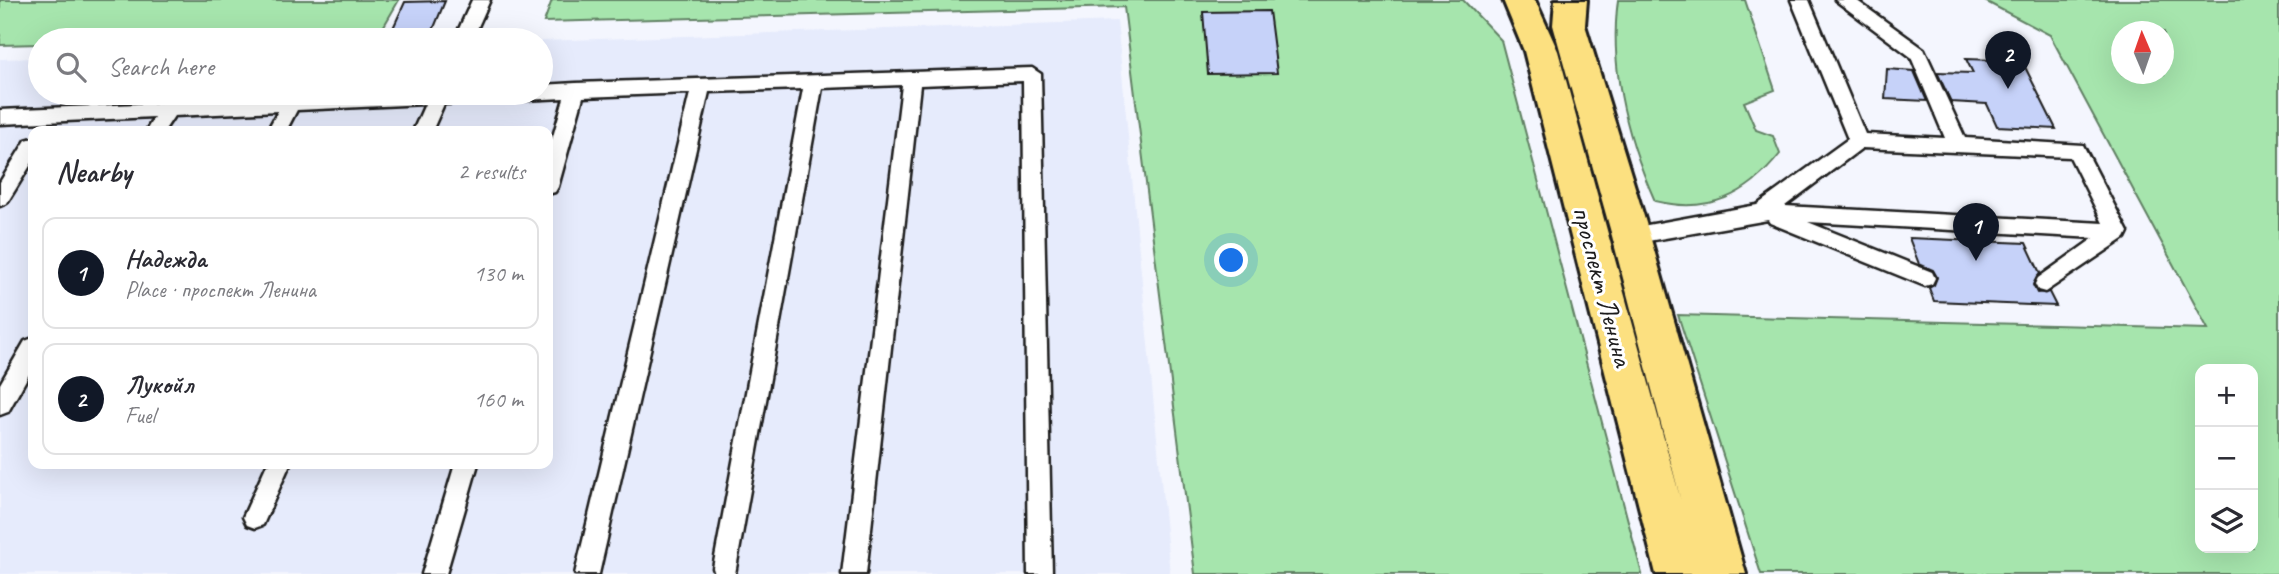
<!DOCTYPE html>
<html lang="en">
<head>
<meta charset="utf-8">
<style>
  :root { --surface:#fff; --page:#f7f7f7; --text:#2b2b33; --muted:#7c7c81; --line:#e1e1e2; --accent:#111827 }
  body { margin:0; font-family:Caveat,sans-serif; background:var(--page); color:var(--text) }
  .controls { position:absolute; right:21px; bottom:21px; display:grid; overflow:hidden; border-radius:14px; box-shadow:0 7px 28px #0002 }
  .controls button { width:63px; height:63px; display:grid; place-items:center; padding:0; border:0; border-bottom:2px solid var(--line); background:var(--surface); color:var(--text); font:35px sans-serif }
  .compass { position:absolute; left:2111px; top:21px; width:63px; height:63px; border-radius:50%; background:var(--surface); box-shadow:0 7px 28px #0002; rotate:358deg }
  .you { position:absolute; left:1232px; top:261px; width:24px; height:24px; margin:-18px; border:5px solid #fff; border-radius:50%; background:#1a73e8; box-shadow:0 0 0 10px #1a73e833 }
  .badge { display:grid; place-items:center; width:46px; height:46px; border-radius:50%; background:var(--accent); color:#fff; font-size:23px; font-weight:700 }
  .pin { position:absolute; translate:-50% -58px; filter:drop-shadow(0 2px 4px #0008) }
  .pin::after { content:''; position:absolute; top:37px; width:24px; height:21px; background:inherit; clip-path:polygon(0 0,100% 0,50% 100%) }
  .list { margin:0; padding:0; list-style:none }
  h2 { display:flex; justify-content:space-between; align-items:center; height:91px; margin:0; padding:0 28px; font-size:30px }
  h2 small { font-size:23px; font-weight:400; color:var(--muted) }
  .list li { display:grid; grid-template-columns:46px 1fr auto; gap:21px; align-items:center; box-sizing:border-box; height:112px; margin:0 14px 14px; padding:0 14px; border:2px solid var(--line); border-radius:14px }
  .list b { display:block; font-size:26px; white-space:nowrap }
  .list p { margin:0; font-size:23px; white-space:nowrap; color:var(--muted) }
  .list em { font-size:23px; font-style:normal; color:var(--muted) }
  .icon { flex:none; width:38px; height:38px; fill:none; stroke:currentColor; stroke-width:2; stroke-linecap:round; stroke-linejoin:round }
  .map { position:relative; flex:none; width:2279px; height:574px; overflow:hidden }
  .search { position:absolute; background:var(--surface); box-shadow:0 7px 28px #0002; left:28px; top:28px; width:525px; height:77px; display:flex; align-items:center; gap:18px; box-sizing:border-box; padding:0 24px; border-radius:38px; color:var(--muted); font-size:26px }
  .panel { position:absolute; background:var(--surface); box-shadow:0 7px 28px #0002; left:28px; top:126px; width:525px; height:343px; border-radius:14px }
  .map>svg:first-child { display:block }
</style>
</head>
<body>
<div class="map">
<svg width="2279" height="574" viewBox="0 0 2279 574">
  <rect width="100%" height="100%" fill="#f4f6fe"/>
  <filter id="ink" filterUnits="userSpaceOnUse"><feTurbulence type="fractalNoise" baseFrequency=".0143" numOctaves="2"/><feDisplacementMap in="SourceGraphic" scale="14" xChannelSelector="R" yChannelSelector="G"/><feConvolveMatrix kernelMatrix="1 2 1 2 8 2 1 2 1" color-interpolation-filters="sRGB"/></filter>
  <g filter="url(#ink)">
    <path fill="#e6ebfc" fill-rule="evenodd" d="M1117 21 1170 574H0V59L40 58V93H541V41ZM33 131H548V464H33Z"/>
    <g fill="#a6e5ad" stroke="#618064" stroke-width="2" fill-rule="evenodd">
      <polygon points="0,0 399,0 381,31 136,40 40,40 40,44 0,45"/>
      <polygon points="552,0 1463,0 1501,40 1642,574 1195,574 1124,7 544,22"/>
      <path d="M1618 0H1745L1775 90 1744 102 1756 130 1773 136 1780 154C1747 196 1708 214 1655 201 1627 138 1609 68 1618 0Z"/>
      <path d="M1983 0H2279V574H1761L1678 315 2208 329 2050 35ZM2122 32H2164V74H2122ZM2200 369H2253V548H2200Z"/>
    </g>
    <g fill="#c6d2f9" stroke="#1c1c1c" stroke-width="2">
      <polygon points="445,1 431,35 389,37 405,2"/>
      <polygon points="1269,11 1277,73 1208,74 1203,12"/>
      <polygon points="1966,59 2022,61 2056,129 1997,126 1987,104 1951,102 1937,72 1973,73"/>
      <polygon points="1887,69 1914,71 1927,101 1885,99"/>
      <polygon points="1909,238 2026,243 2040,273 2033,285 2037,293 2049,292 2056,306 1934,301 1929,288 1934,285 1937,277 1933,270 1919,264"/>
    </g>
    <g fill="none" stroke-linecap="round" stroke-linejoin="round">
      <g stroke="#1c1c1c" stroke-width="5">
        <g id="service">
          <polygon points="472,0 490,0 472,40 454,40"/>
          <path d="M1791 0H1809L1865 134 1945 138 1911 57 1835 0H1856L1924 49 1965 138 2083 145 2128 232 2125 238 2045 292 2038 290 2035 284 2038 278 2094 238 1808 222 1932 272 1935 278 1932 284 1925 286 1770 223 1768 220 1631 244 1624 242 1621 236 1624 230 1631 228 1757 205 1848 139ZM1862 148 2070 157 2103 223 1785 206Z"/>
          <polygon points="1032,68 1041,74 1052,574 1028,574 1023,81 920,85 866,574 842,574 902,85 822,88 735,574 715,574 713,568 803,89 709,92 599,574 575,574 690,93 583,97 558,187 555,192 548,194 548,154 564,98 444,104 432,131 413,131 425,104 297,110 286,131 267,131 278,111 174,116 164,131 146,131 154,117 0,124 0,110 390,93 541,93 541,85 576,83"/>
          <polygon points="33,138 33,161 7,203 0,206 0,182 26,140"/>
          <polygon points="33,338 33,367 8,412 0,415 0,384 25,341"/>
          <polygon points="267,464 290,464 263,525 255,528 247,525 243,517"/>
          <polygon points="455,464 478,464 446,574 422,574"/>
        </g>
      </g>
      <g stroke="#1c1c1c" stroke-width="6">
        <polygon id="primary" points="1503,0 1535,0 1558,51 1681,501 1612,236 1553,25 1555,0 1587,0 1585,25 1650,236 1746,574 1656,574 1524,51"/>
      </g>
      <use href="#service" fill="#fff" fill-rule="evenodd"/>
      <use href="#primary" fill="#fce080" fill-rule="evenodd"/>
    </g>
  </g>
  <g text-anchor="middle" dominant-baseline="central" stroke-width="6" stroke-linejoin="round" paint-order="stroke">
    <g font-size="28" fill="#1c1c1c" stroke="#fff">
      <text transform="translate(1603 286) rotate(75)">проспект Ленина</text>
    </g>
  </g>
</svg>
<div class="controls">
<button>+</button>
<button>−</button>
<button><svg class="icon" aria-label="layers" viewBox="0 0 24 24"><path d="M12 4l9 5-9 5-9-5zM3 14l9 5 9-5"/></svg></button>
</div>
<svg class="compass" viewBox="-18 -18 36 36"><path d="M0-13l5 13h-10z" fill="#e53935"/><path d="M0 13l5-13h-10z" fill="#7c7c81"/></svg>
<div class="you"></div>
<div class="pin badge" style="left:1976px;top:261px">1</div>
<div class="pin badge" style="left:2008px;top:89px">2</div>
<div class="search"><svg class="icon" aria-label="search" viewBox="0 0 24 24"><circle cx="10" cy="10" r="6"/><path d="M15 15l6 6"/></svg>Search here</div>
<section class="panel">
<h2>Nearby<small>2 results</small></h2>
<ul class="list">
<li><span class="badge">1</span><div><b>Надежда</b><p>Place · проспект Ленина</p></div><em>130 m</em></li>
<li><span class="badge">2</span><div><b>Лукойл</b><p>Fuel</p></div><em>160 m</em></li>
</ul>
</section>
</div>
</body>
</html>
